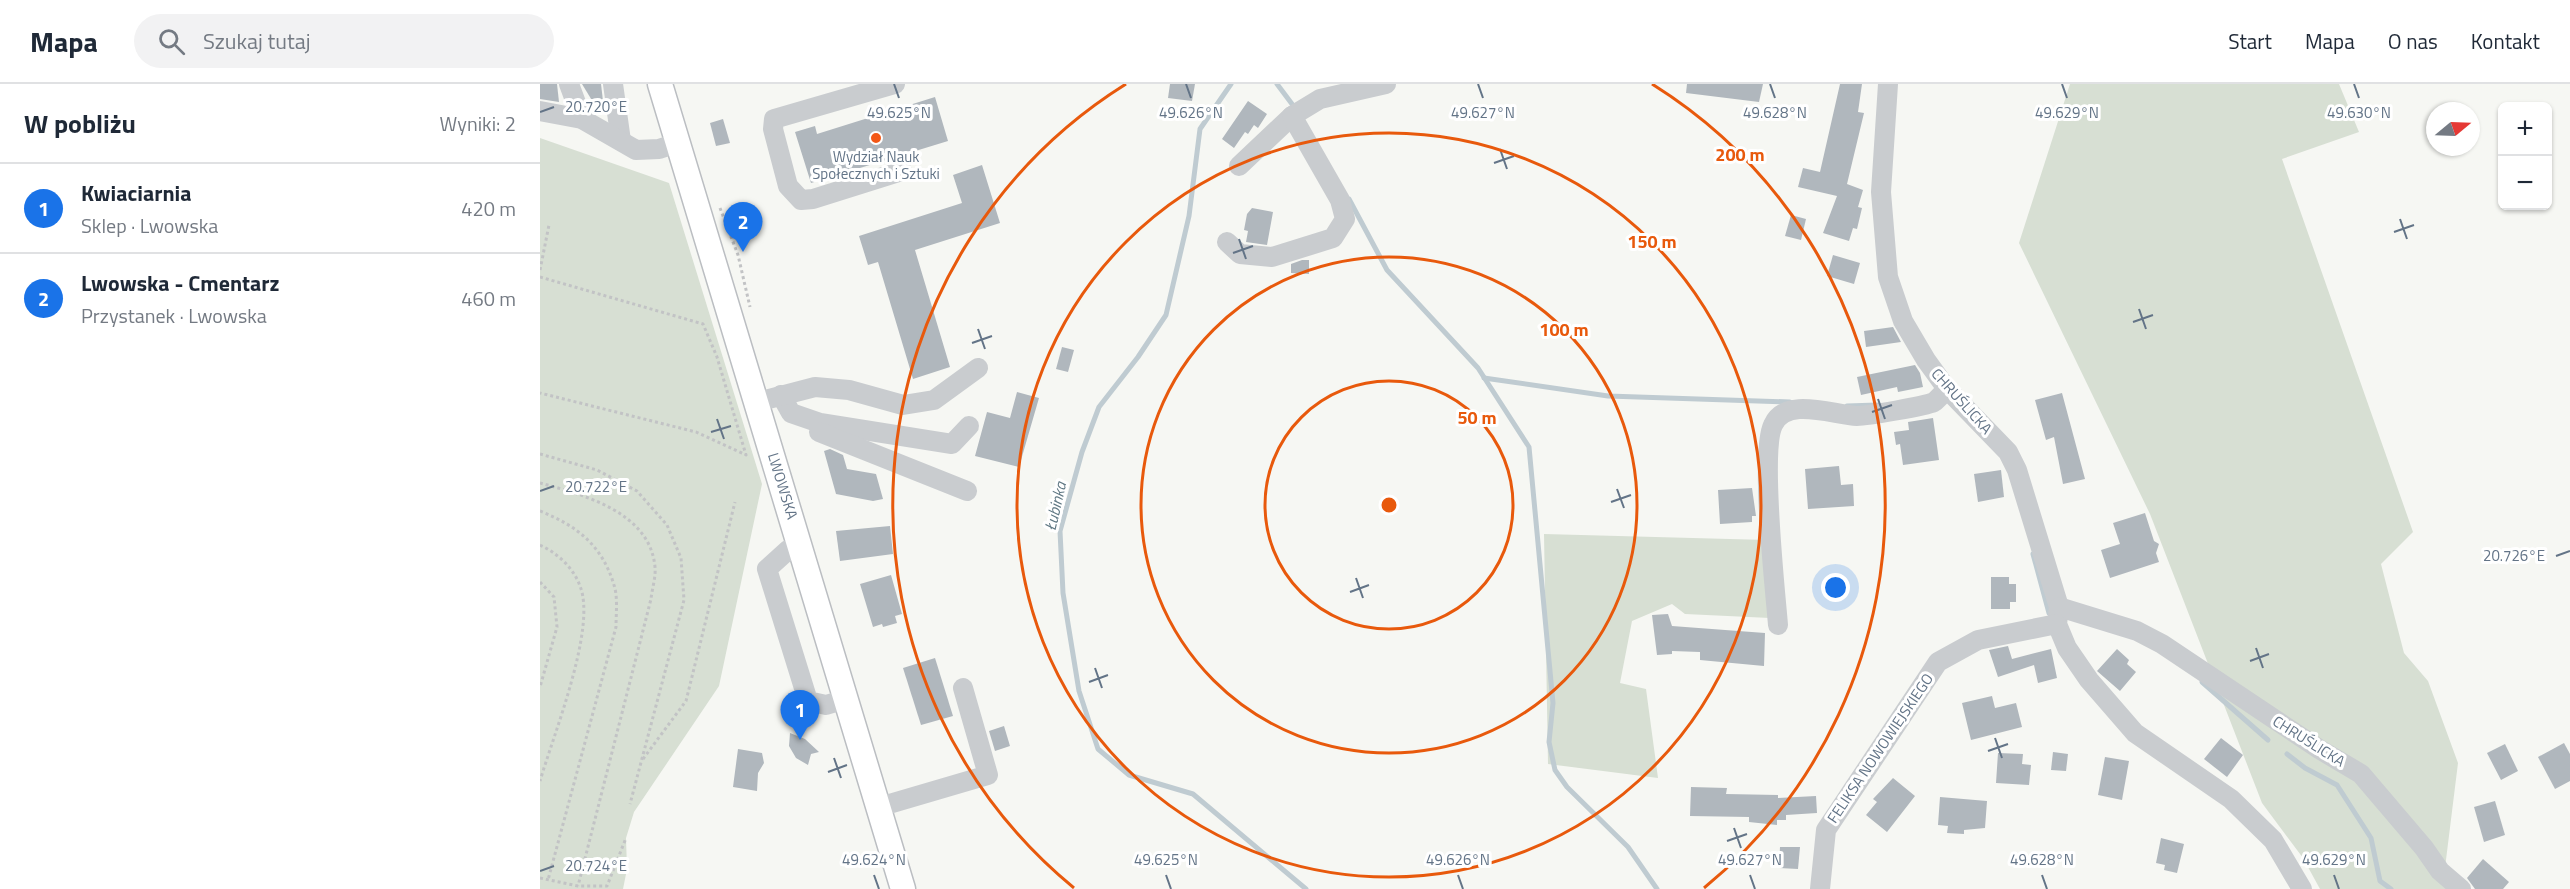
<!DOCTYPE html>
<html lang="pl">
<head>
<meta charset="utf-8">
<style>
  :root { --surface:#fff; --page:#f2f2f3; --text:#1f2937; --muted:#747a83; --line:#e0e1e3; --accent:#1a73e8 }
  body { margin:0; font-family:"Titillium Web",sans-serif; background:var(--page); color:var(--text) }
  .controls { position:absolute; right:18px; top:18px; display:grid; overflow:hidden; border-radius:9px; box-shadow:0 2px 4px #0004 }
  .controls button { width:54px; height:54px; display:grid; place-items:center; padding:0; border:0; border-bottom:2px solid var(--line); background:var(--surface); color:var(--text); font:30px sans-serif }
  .compass { position:absolute; left:1886px; top:18px; width:54px; height:54px; border-radius:50%; background:var(--surface); box-shadow:0 2px 4px #0004; rotate:71deg }
  .you { position:absolute; left:1296px; top:504px; width:21px; height:21px; margin:-15px; border:4px solid #fff; border-radius:50%; background:#1a73e8; box-shadow:0 0 0 9px #1a73e833 }
  .badge { display:grid; place-items:center; width:39px; height:39px; border-radius:50%; background:var(--accent); color:#fff; font-size:20px; font-weight:700 }
  .pin { position:absolute; translate:-50% -50px; filter:drop-shadow(0 2px 3px #0008) }
  .pin::after { content:''; position:absolute; top:32px; width:21px; height:18px; background:inherit; clip-path:polygon(0 0,100% 0,50% 100%) }
  .list { margin:0; padding:0; list-style:none }
  h2 { display:flex; justify-content:space-between; align-items:center; height:78px; margin:0; padding:0 24px; font-size:26px }
  h2 small { font-size:20px; font-weight:400; color:var(--muted) }
  .list li { display:grid; grid-template-columns:39px 1fr auto; gap:18px; align-items:center; box-sizing:border-box; height:90px; padding:0 24px; border-top:2px solid var(--line) }
  .list b { display:block; font-size:22px; white-space:nowrap }
  .list p { margin:0; font-size:20px; white-space:nowrap; color:var(--muted) }
  .list em { font-size:20px; font-style:normal; color:var(--muted) }
  .icon { flex:none; width:33px; height:33px; fill:none; stroke:currentColor; stroke-width:2; stroke-linecap:round; stroke-linejoin:round }
  .map { position:relative; flex:none; width:2030px; height:805px; overflow:hidden }
  header { display:flex; align-items:center; gap:36px; box-sizing:border-box; height:84px; padding:0 30px; background:var(--surface); border-bottom:2px solid var(--line) }
  header strong { font-size:28px }
  nav { display:flex; gap:33px; margin-inline-start:auto; font-size:21px }
  .search { width:420px; height:54px; background:var(--page); display:flex; align-items:center; gap:15px; box-sizing:border-box; padding:0 21px; border-radius:33px; color:var(--muted); font-size:22px }
  main { display:flex }
  aside { flex:1; background:var(--surface) }
  .map>svg:first-child { display:block }
</style>
</head>
<body>
<header>
<strong>Mapa</strong>
<div class="search"><svg class="icon" aria-label="search" viewBox="0 0 24 24"><circle cx="10" cy="10" r="6"/><path d="M15 15l6 6"/></svg>Szukaj tutaj</div>
<nav><a>Start</a><a>Mapa</a><a>O nas</a><a>Kontakt</a></nav>
</header>
<main>
<aside>
<h2>W pobliżu<small>Wyniki: 2</small></h2>
<ul class="list">
<li><span class="badge">1</span><div><b>Kwiaciarnia</b><p>Sklep · Lwowska</p></div><em>420 m</em></li>
<li><span class="badge">2</span><div><b>Lwowska - Cmentarz</b><p>Przystanek · Lwowska</p></div><em>460 m</em></li>
</ul>
</aside>
<div class="map">
<svg width="2030" height="805" viewBox="0 0 2030 805">
  <rect width="100%" height="100%" fill="#f6f7f3"/>
  <g fill="#d7dfd3">
    <polygon points="1530,0 1799,0 1819,48 1742,75 1873,448 1841,480 1864,569 1888,597 1918,679 1903,800 1911,805 1780,805 1763,774 1722,719 1610,430 1479,159"/>
    <polygon points="0,54 129,99 222,400 179,602 94,728 86,754 87,785 83,805 0,805"/>
    <polygon points="1004,450 1227,456 1230,534 1145,530 1132,520 1092,537 1080,599 1106,605 1118,694 1008,680"/>
  </g>
  <g fill="none" stroke-linecap="round" stroke-linejoin="round">
    <g stroke="#bfcbd1" stroke-width="5">
      <polyline points="691,0 660,45 649,132 626,231 598,273 559,323 542,368 520,447 523,509 539,607 558,665 589,691 653,710 766,805"/>
      <polyline points="737,0 752,20"/>
      <polyline points="809,115 847,186 938,284 989,363 1013,619 1009,658 1015,686 1027,703 1088,763 1117,805"/>
      <polyline points="944,294 1068,312 1250,318"/>
      <polyline points="1307,322 1337,321"/>
      <polyline points="1493,470 1509,529"/>
      <polyline points="1662,598 1728,656"/>
      <polyline points="1747,670 1765,684 1797,701 1831,754 1840,797 1851,805"/>
    </g>
  </g>
  <g fill="#b0b7bd">
    <polygon points="0,0 17,0 19,18 0,15"/>
    <polygon points="42,0 61,0 63,17 56,23"/>
    <polygon points="630,0 655,0 652,17 628,14"/>
    <polygon points="1147,0 1223,0 1219,18 1146,9"/>
    <polygon points="1300,0 1322,0 1318,28 1324,29 1307,100 1323,106 1318,123 1322,124 1317,145 1313,144 1309,157 1283,149 1297,112 1258,103 1263,84 1280,88"/>
    <polygon points="395,13 408,57 271,99 255,48 275,42 277,50"/>
    <polygon points="708,17 727,30 718,44 714,41 708,50 705,48 694,64 682,55"/>
    <polygon points="183,35 190,59 176,62 170,39"/>
    <polygon points="442,81 460,139 375,166 410,283 373,295 338,178 328,181 319,152 422,119 413,91"/>
    <polygon points="712,124 733,128 727,161 706,158 708,147 704,146 707,130"/>
    <polygon points="1251,131 1266,135 1261,156 1245,152"/>
    <polygon points="1293,171 1320,179 1314,200 1287,192"/>
    <polygon points="762,176 769,176 769,190 751,189 751,180"/>
    <polygon points="1353,243 1361,258 1326,263 1324,247"/>
    <polygon points="522,263 534,266 528,288 516,285"/>
    <polygon points="1375,281 1380,289 1383,303 1358,308 1357,303 1321,311 1317,293"/>
    <polygon points="477,308 499,314 479,383 435,372 447,328 470,334"/>
    <polygon points="1522,309 1545,395 1523,400 1514,353 1506,356 1495,316"/>
    <polygon points="1393,334 1399,376 1363,381 1360,360 1356,361 1354,348 1369,346 1368,338"/>
    <polygon points="290,365 303,371 307,385 336,390 343,415 333,417 296,410 284,367"/>
    <polygon points="1299,382 1301,401 1313,400 1314,422 1268,425 1265,385"/>
    <polygon points="1461,386 1464,413 1438,418 1434,390"/>
    <polygon points="1212,404 1216,432 1212,432 1212,438 1180,440 1178,406"/>
    <polygon points="1605,429 1614,457 1619,460 1616,469 1619,478 1570,494 1561,466 1580,460 1573,439"/>
    <polygon points="350,442 353,470 300,477 296,447"/>
    <polygon points="351,491 362,530 355,532 357,539 343,543 342,540 333,543 320,500"/>
    <polygon points="1451,493 1469,493 1469,500 1476,500 1476,518 1470,518 1470,525 1451,525"/>
    <polygon points="1128,530 1132,542 1225,549 1224,582 1160,576 1160,568 1132,567 1132,570 1117,571 1112,531"/>
    <polygon points="1468,562 1472,575 1511,565 1517,594 1498,599 1494,581 1458,593 1449,566"/>
    <polygon points="1577,565 1589,576 1587,580 1596,588 1580,607 1557,587"/>
    <polygon points="395,574 413,632 381,641 363,584"/>
    <polygon points="1452,612 1455,624 1476,619 1482,643 1431,656 1422,619"/>
    <polygon points="464,642 470,662 455,667 449,647"/>
    <polygon points="250,649 265,655 279,668 271,670 268,681 256,674 249,662"/>
    <polygon points="1681,654 1703,671 1687,693 1664,675"/>
    <polygon points="2024,659 2030,670 2030,697 2015,705 1998,673"/>
    <polygon points="1965,660 1978,687 1961,696 1947,669"/>
    <polygon points="198,665 222,669 224,679 218,689 217,707 193,703"/>
    <polygon points="1513,668 1528,670 1526,687 1511,686"/>
    <polygon points="1458,669 1483,670 1482,680 1491,681 1489,701 1456,699"/>
    <polygon points="1565,673 1589,677 1582,716 1558,711"/>
    <polygon points="1353,694 1375,712 1347,748 1326,731 1337,718 1333,715"/>
    <polygon points="1151,703 1187,704 1186,710 1238,711 1238,714 1276,712 1277,729 1246,731 1246,736 1237,736 1237,741 1209,738 1209,733 1150,732"/>
    <polygon points="1400,713 1447,717 1445,744 1424,746 1424,750 1407,749 1408,742 1398,741"/>
    <polygon points="1955,717 1965,751 1944,758 1934,723"/>
    <polygon points="1621,754 1644,760 1637,789 1624,786 1625,781 1616,779"/>
    <polygon points="1240,763 1260,763 1258,785 1239,784"/>
    <polygon points="1943,775 1969,798 1963,805 1935,805 1927,794"/>
  </g>
  <g fill="none" stroke-linecap="round" stroke-linejoin="round">
    <g stroke="#bbbec2" stroke-width="27">
      <polyline id="major" points="120,0 363,805"/>
    </g>
    <g stroke="#c2c3c5" stroke-width="3" stroke-dasharray="3 3" stroke-linecap="butt">
      <polyline points="180,124 198,171 210,223"/>
      <polyline points="0,186 9,141"/>
      <polyline points="0,193 163,240 177,273 206,371 156,348 0,309"/>
      <polyline points="0,370 57,386 97,407 127,441 141,474 144,516 90,720"/>
      <path d="M0 399C44 411 110 428 115 483 116 493 112 505 111 515L38 802"/>
      <path d="M0 427C37 442 62 461 74 501 78 513 76 530 76 543L8 796"/>
      <path d="M0 461C17 469 33 483 40 502 57 544 13 652 0 697"/>
      <polyline points="0,498 14,513 17,543 0,603"/>
      <polyline points="103,675 146,617 195,418"/>
      <polyline points="0,794 38,802 67,802 86,754"/>
    </g>
    <g stroke="#c9cccf" stroke-width="20">
      <polyline points="29,0 42,35"/>
      <polyline points="73,0 81,57"/>
      <polyline points="355,0 234,35 233,45 248,102 261,116 273,115 362,87"/>
      <polyline points="1348,0 1341,108 1348,193 1363,237 1386,276 1407,305 1468,368 1477,386 1519,523 1517,540 1527,564 1549,596 1595,649 1691,715 1733,756 1762,805"/>
      <polyline points="0,27 42,35 96,66 119,65 137,59"/>
      <polyline points="699,82 752,32 780,15 846,0"/>
      <polyline points="687,158 700,170 732,173 793,154 805,135 800,116 752,32"/>
      <polyline points="241,311 251,329 280,339 412,360 429,342"/>
      <polyline points="217,318 275,303 309,306 363,321 394,316 438,284"/>
      <polyline points="279,348 427,407"/>
      <polyline points="261,462 248,466 227,485 268,617 286,621 306,615"/>
      <polyline points="1519,523 1597,547 1622,560 1779,665 1821,690 1884,764 1900,787 1921,805"/>
      <path d="M1238 541C1235 504 1220 368 1233 341 1246 312 1293 331 1317 332 1328 332 1385 322 1394 318 1398 315 1403 309 1407 305"/>
      <polyline points="339,723 448,691 423,604"/>
      <polyline points="1280,805 1286,746 1398,578 1438,556 1517,540"/>
    </g>
    <use href="#major" stroke="#fff" stroke-width="24"/>
  </g>
  <path fill="none" stroke="#637487" stroke-width="2" d="M354 0 359 14M646 0 651 14M938 0 943 14M1230 0 1235 14M1522 0 1527 14M1814 0 1819 14M0 28 14 23M960 65 967 85M954 79 974 72M1860 135 1867 155M1854 148 1874 141M699 155 706 175M693 169 713 162M1599 225 1606 245M1593 238 1613 231M438 245 445 265M432 259 452 252M1338 315 1345 335M1332 328 1352 321M177 335 184 355M171 348 191 342M1077 405 1084 424M0 407 14 402M1071 418 1091 411M2016 472 2030 467M816 494 823 514M810 508 829 501M1716 564 1723 584M1710 577 1729 570M555 584 562 604M549 598 568 591M1455 654 1462 674M1448 667 1468 660M294 674 301 694M288 688 307 681M1194 744 1201 764M1187 757 1207 750M0 787 14 782M334 791 339 805M626 791 631 805M918 791 923 805M1210 791 1215 805M1502 791 1507 805M1794 791 1799 805"/>
  <g fill="none" stroke="#e8590c" stroke-width="3">
    <circle cx="849" cy="421" r="124"/>
    <circle cx="849" cy="421" r="248"/>
    <circle cx="849" cy="421" r="372"/>
    <path d="M534 804A496 496 0 0 1 586 0M1112 0A496 496 0 0 1 1164 804"/>
  </g>
  <circle fill="#f35716" stroke="#fff" stroke-width="2" cx="336" cy="54" r="6"/>
  <g text-anchor="middle" dominant-baseline="central" stroke-width="6" stroke-linejoin="round" paint-order="stroke">
    <g font-size="15" fill="#637487" stroke="#fff">
      <text x="336" y="72">Wydział Nauk<tspan x="336" dy="17">Społecznych i Sztuki</tspan></text>
    </g>
    <g font-size="15" fill="#637487" stroke="#fff">
      <text transform="translate(1422 317) rotate(48)">CHRUŚLICKA</text>
      <text transform="translate(243 402) rotate(73)">LWOWSKA</text>
      <text transform="translate(1769 657) rotate(32)">CHRUŚLICKA</text>
      <text transform="translate(1340 664) rotate(-56)">FELIKSA NOWOWIEJSKIEGO</text>
    </g>
    <g font-size="16" font-style="italic" fill="#5f7783" stroke="#fff">
      <text transform="translate(515 422) rotate(-77)">Łubinka</text>
    </g>
  </g>
  <g font-size="15" text-anchor="middle" fill="#637487" stroke="#fff" stroke-width="6" stroke-linejoin="round" paint-order="stroke">
    <text x="56" y="28">20.720°E</text>
    <text x="359" y="34">49.625°N</text>
    <text x="943" y="34">49.627°N</text>
    <text x="1235" y="34">49.628°N</text>
    <text x="1527" y="34">49.629°N</text>
    <text x="651" y="34">49.626°N</text>
    <text x="1819" y="34">49.630°N</text>
    <text x="56" y="408">20.722°E</text>
    <text x="1974" y="477">20.726°E</text>
    <text x="334" y="781">49.624°N</text>
    <text x="626" y="781">49.625°N</text>
    <text x="918" y="781">49.626°N</text>
    <text x="1210" y="781">49.627°N</text>
    <text x="1502" y="781">49.628°N</text>
    <text x="1794" y="781">49.629°N</text>
    <text x="56" y="787">20.724°E</text>
  </g>
  <circle cx="849" cy="421" r="9" fill="#e8590c" stroke="#fff" stroke-width="3"/>
  <g font-size="18" text-anchor="middle" font-weight="bold" fill="#e8590c" stroke="#fff" stroke-width="6" stroke-linejoin="round" paint-order="stroke">
    <text x="1200" y="77">200 m</text>
    <text x="1112" y="164">150 m</text>
    <text x="1024" y="252">100 m</text>
    <text x="937" y="340">50 m</text>
  </g>
</svg>
<div class="controls">
<button>+</button>
<button>−</button>
</div>
<svg class="compass" viewBox="-18 -18 36 36"><path d="M0-13l5 13h-10z" fill="#e53935"/><path d="M0 13l5-13h-10z" fill="#747a83"/></svg>
<div class="you"></div>
<div class="pin badge" style="left:260px;top:656px">1</div>
<div class="pin badge" style="left:203px;top:168px">2</div>
</div>
</main>
</body>
</html>
